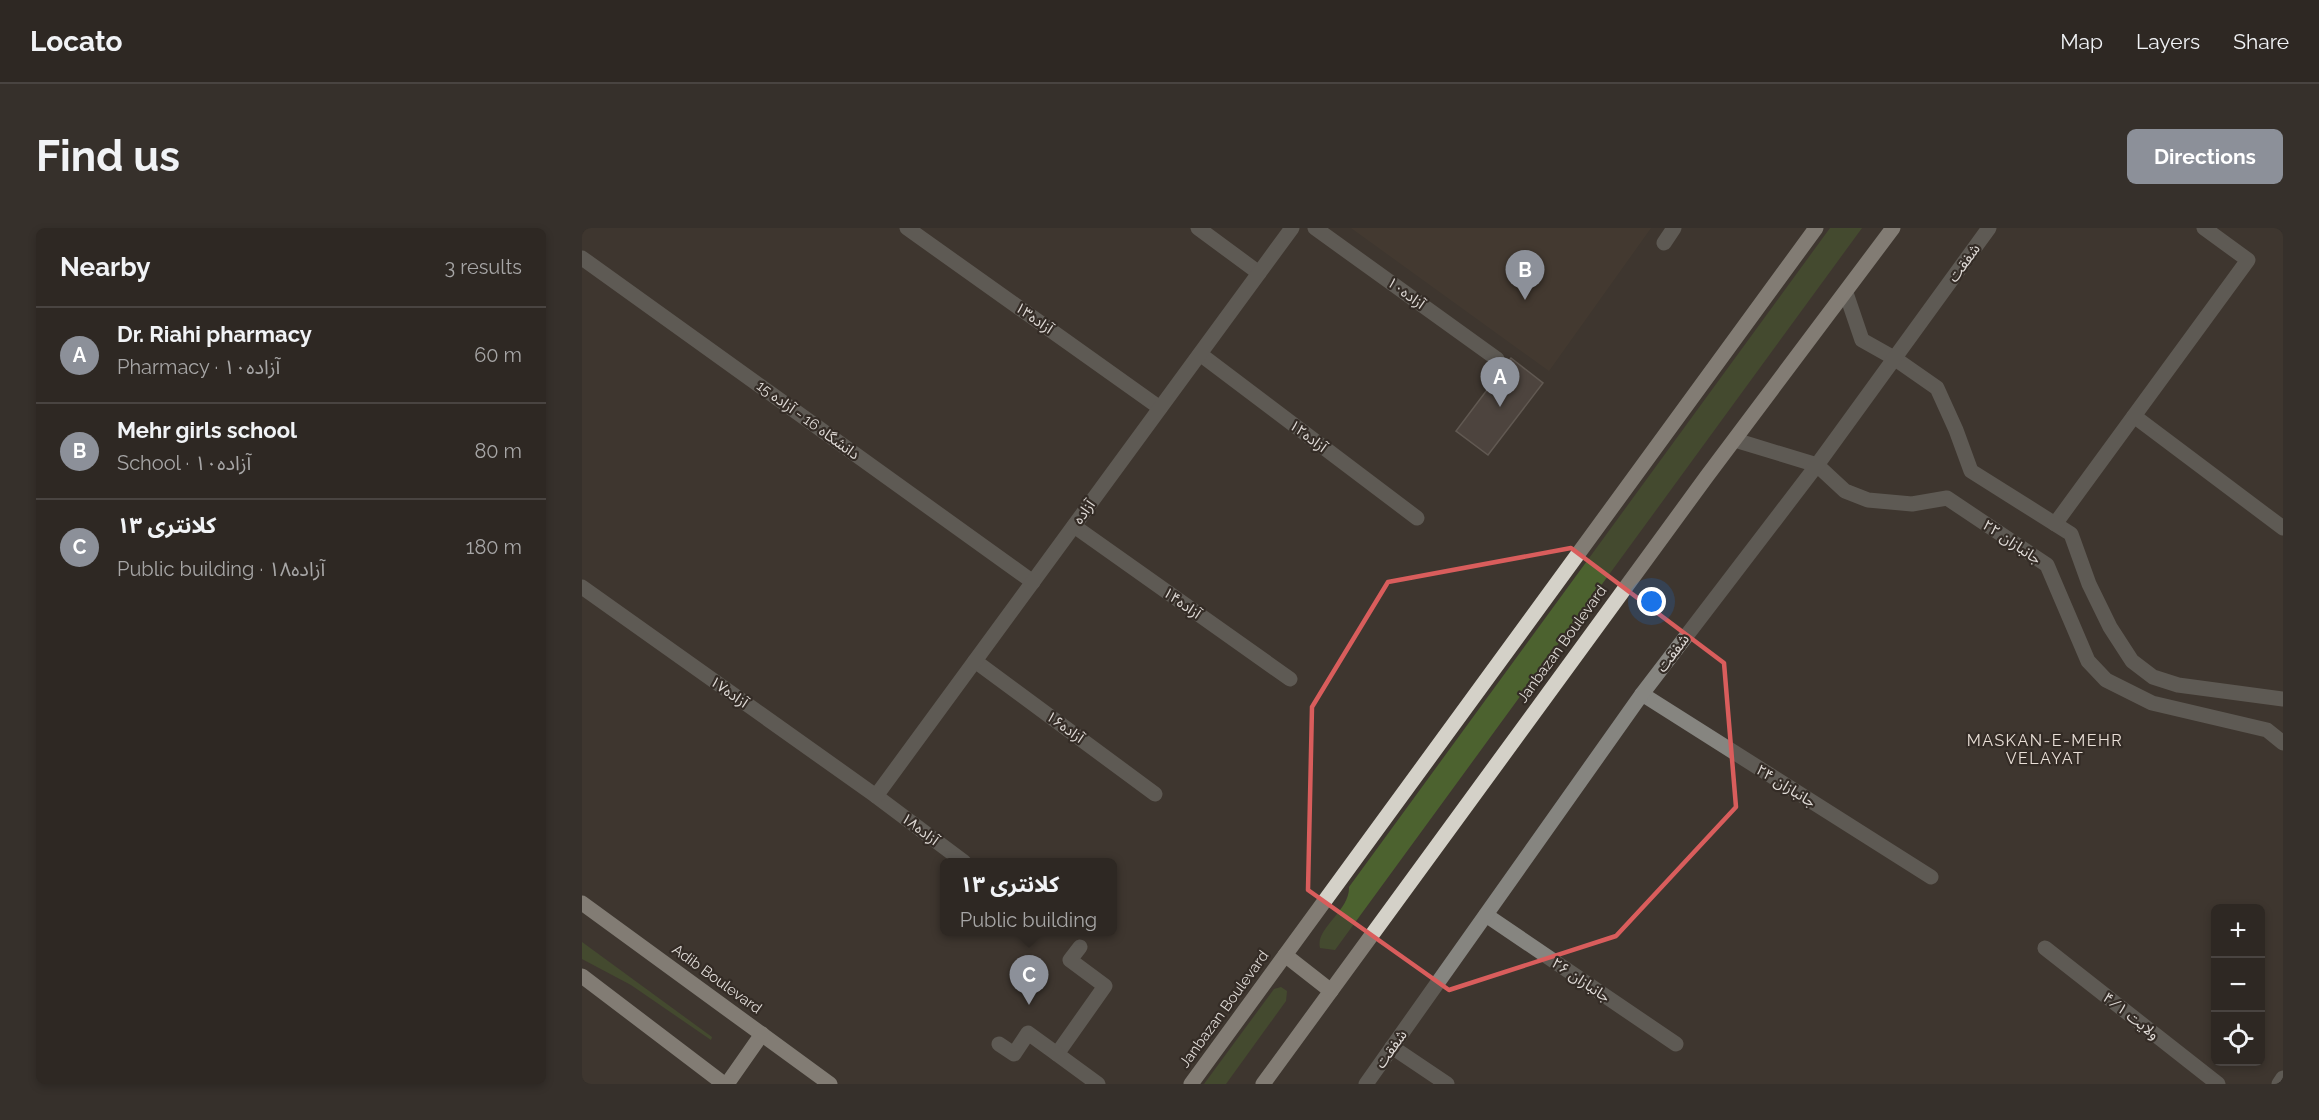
<!DOCTYPE html>
<html lang="en">
<head>
<meta charset="utf-8">
<style>
  :root { --surface:#2e2823; --page:#36302b; --text:#f1f3f6; --muted:#a7a6a6; --line:#494441; --accent:#8c9099 }
  body { margin:0; font-family:Raleway,"Noto Sans Arabic",sans-serif; background:var(--page); color:var(--text) }
  .controls { position:absolute; right:18px; bottom:18px; display:grid; overflow:hidden; border-radius:9px; box-shadow:0 3px 9px #0003 }
  .controls button { width:54px; height:54px; display:grid; place-items:center; padding:0; border:0; border-bottom:2px solid var(--line); background:var(--surface); color:var(--text); font:30px sans-serif }
  .you { position:absolute; left:1070px; top:374px; width:21px; height:21px; margin:-15px; border:4px solid #fff; border-radius:50%; background:#1a73e8; box-shadow:0 0 0 9px #1a73e833 }
  .badge { display:grid; place-items:center; width:39px; height:39px; border-radius:50%; background:var(--accent); color:#fff; font-size:20px; font-weight:700 }
  .pin { position:absolute; translate:-50% -50px; filter:drop-shadow(0 2px 3px #0008) }
  .pin::after { content:''; position:absolute; top:32px; width:21px; height:18px; background:inherit; clip-path:polygon(0 0,100% 0,50% 100%) }
  .popup { position:absolute; left:358px; top:630px; width:177px; height:78px; box-sizing:border-box; display:grid; place-content:center; border-radius:9px; background:var(--surface); filter:drop-shadow(0 2px 4px #0005); font-size:20px; white-space:nowrap; color:var(--muted) }
  .popup b { font-size:22px; color:var(--text) }
  .popup::after { content:''; position:absolute; left:50%; top:100%; margin-left:-12px; border:12px solid transparent; border-top-color:var(--surface) }
  .list { margin:0; padding:0; list-style:none }
  h2 { display:flex; justify-content:space-between; align-items:center; height:78px; margin:0; padding:0 24px; font-size:26px }
  h2 small { font-size:20px; font-weight:400; color:var(--muted) }
  .list li { display:grid; grid-template-columns:39px 1fr auto; gap:18px; align-items:center; box-sizing:border-box; height:96px; padding:0 24px; border-top:2px solid var(--line) }
  .list b { display:block; font-size:22px; white-space:nowrap }
  .list p { margin:0; font-size:20px; white-space:nowrap; color:var(--muted) }
  .list em { font-size:20px; font-style:normal; color:var(--muted) }
  .icon { flex:none; width:33px; height:33px; fill:none; stroke:currentColor; stroke-width:2; stroke-linecap:round; stroke-linejoin:round }
  .map { position:relative; flex:none; width:1701px; height:856px; overflow:hidden; border-radius:9px }
  header { display:flex; align-items:center; gap:36px; box-sizing:border-box; height:84px; padding:0 30px; background:var(--surface); border-bottom:2px solid var(--line) }
  header strong { font-size:28px }
  nav { display:flex; gap:33px; margin-inline-start:auto; font-size:21px }
  .intro { display:flex; align-items:center; justify-content:space-between; box-sizing:border-box; height:144px; padding:0 36px }
  h1 { margin:0; font-size:42px }
  .button { padding:15px 27px; border-radius:9px; background:var(--accent); color:#fff; font-size:21px; font-weight:700 }
  main { display:flex; gap:36px; padding:0 36px }
  aside { flex:1; background:var(--surface); border-radius:9px; box-shadow:0 3px 9px #0003 }
  .map>svg:first-child { display:block }
</style>
</head>
<body>
<header>
<strong>Locato</strong>
<nav><a>Map</a><a>Layers</a><a>Share</a></nav>
</header>
<div class="intro"><h1>Find us</h1><a class="button">Directions</a></div>
<main>
<aside>
<h2>Nearby<small>3 results</small></h2>
<ul class="list">
<li><span class="badge">A</span><div><b>Dr. Riahi pharmacy</b><p>Pharmacy · آزاده۱۰</p></div><em>60 m</em></li>
<li><span class="badge">B</span><div><b>Mehr girls school</b><p>School · آزاده۱۰</p></div><em>80 m</em></li>
<li><span class="badge">C</span><div><b>کلانتری ۱۳</b><p>Public building · آزاده۱۸</p></div><em>180 m</em></li>
</ul>
</aside>
<div class="map">
<svg width="1701" height="856" viewBox="0 0 1701 856">
  <rect width="100%" height="100%" fill="#3e362f"/>
  <polygon fill="#4a3d32" points="769,0 1069,0 967,143"/>
  <g fill="#4c622f">
    <path d="M1248 0H1280L753 722 738 720C733 700 768 683 767 659Z"/>
    <polygon points="0,714 130,809 129,812 49,757 0,731"/>
    <polygon points="699,759 705,763 704,773 644,856 622,856 692,761"/>
  </g>
  <polygon fill="#605650" stroke="#8d837d" stroke-width="1.5" points="929,130 961,155 906,227 874,203"/>
  <g fill="none" stroke-linecap="round" stroke-linejoin="round">
    <g stroke="#868580" stroke-width="15">
      <polyline points="325,0 578,180"/>
      <polyline points="616,0 677,45"/>
      <polyline points="733,0 915,131"/>
      <polyline points="1082,15 1092,0"/>
      <polyline points="0,30 451,354"/>
      <polyline points="1264,65 1280,112 1312,130 1355,160 1374,202 1389,243 1489,306 1507,356 1528,399 1550,433 1571,449 1596,457 1701,471"/>
      <polyline points="618,126 835,290"/>
      <polyline points="1552,188 1701,300"/>
      <polyline points="1153,212 1235,237 1263,263 1286,272 1330,276 1365,270 1465,337 1506,433 1524,452 1570,475 1685,502 1701,515"/>
      <polyline points="1473,296 1666,32 1622,0"/>
      <polyline points="492,298 708,451"/>
      <polyline points="0,359 294,568 382,634"/>
      <polyline points="393,433 573,566"/>
      <polyline points="1060,466 1349,649"/>
      <polyline points="294,568 710,0"/>
      <polyline points="904,687 1094,816"/>
      <polyline points="498,719 488,732 523,758 475,826 516,856"/>
      <polyline points="1463,720 1636,856"/>
      <polyline points="417,816 432,826 446,805 475,826"/>
      <polyline points="810,819 865,856"/>
      <polyline points="784,856 1060,466 1235,237 1407,0"/>
      <polyline points="1697,856 1701,850"/>
    </g>
    <g stroke="#d4d1c8" stroke-width="15">
      <polyline points="0,675 248,856"/>
      <polyline points="703,727 749,763"/>
      <polyline points="0,748 142,856"/>
      <polyline points="145,856 180,806"/>
      <polyline points="609,856 1234,0"/>
      <polyline points="681,856 1125,248 1311,0"/>
    </g>
  </g>
  <path d="M0 0H1701V856H0ZM989 320 1142 435 1154 579 1034 708 867 762 726 662 730 479 806 354Z" fill="#3e362f" fill-opacity=".55" fill-rule="evenodd"/>
  <path fill="none" stroke="#d95d5c" stroke-width="4.5" stroke-linejoin="round" d="M989 320 1142 435 1154 579 1034 708 867 762 726 662 730 479 806 354Z"/>
  <g text-anchor="middle" dominant-baseline="central" stroke-width="4.5" stroke-linejoin="round" paint-order="stroke">
    <g font-size="15" fill="#dfdad6" stroke="#342c26">
      <text transform="translate(1382 35) rotate(-54)">شفقت</text>
      <text transform="translate(824 65) rotate(36)">آزاده۱۰</text>
      <text transform="translate(452 90) rotate(35)">آزاده۱۳</text>
      <text transform="translate(226 192) rotate(36)">دانشگاه 16 - آزاده 15</text>
      <text transform="translate(726 208) rotate(37)">آزاده۱۲</text>
      <text transform="translate(502 284) rotate(-54)">آزاده</text>
      <text transform="translate(1430 314) rotate(34)">جانبازان ۲۲</text>
      <text transform="translate(600 375) rotate(35)">آزاده۱۴</text>
      <text transform="translate(980 416) rotate(-54)">Janbazan Boulevard</text>
      <text transform="translate(1091 425) rotate(-53)">شفقت</text>
      <text transform="translate(147 464) rotate(35)">آزاده۱۷</text>
      <text transform="translate(483 499) rotate(36)">آزاده۱۶</text>
      <text transform="translate(1204 558) rotate(32)">جانبازان ۲۴</text>
      <text transform="translate(338 601) rotate(37)">آزاده۱۸</text>
      <text transform="translate(135 751) rotate(36)">Adib Boulevard</text>
      <text transform="translate(999 752) rotate(34)">جانبازان ۲۶</text>
      <text transform="translate(642 781) rotate(-54)">Janbazan Boulevard</text>
      <text transform="translate(1549 788) rotate(38)">ولایت ۴/۱</text>
      <text transform="translate(809 821) rotate(-55)">شفقت</text>
    </g>
    <g font-size="16" letter-spacing="1.5" fill="#eae0d8" stroke="#342c26">
      <text x="1463" y="512">MASKAN-E-MEHR<tspan x="1463" dy="18">VELAYAT</tspan></text>
    </g>
  </g>
</svg>
<div class="controls">
<button>+</button>
<button>−</button>
<button><svg class="icon" aria-label="locate" viewBox="0 0 24 24"><circle cx="12" cy="12" r="6"/><path d="M12 2v4M12 18v4M2 12h4M18 12h4"/></svg></button>
</div>
<div class="you"></div>
<div class="pin badge" style="left:918px;top:179px">A</div>
<div class="pin badge" style="left:943px;top:72px">B</div>
<div class="pin badge" style="left:447px;top:777px">C</div>
<div class="popup"><b>کلانتری ۱۳</b>Public building</div>
</div>
</main>
</body>
</html>
